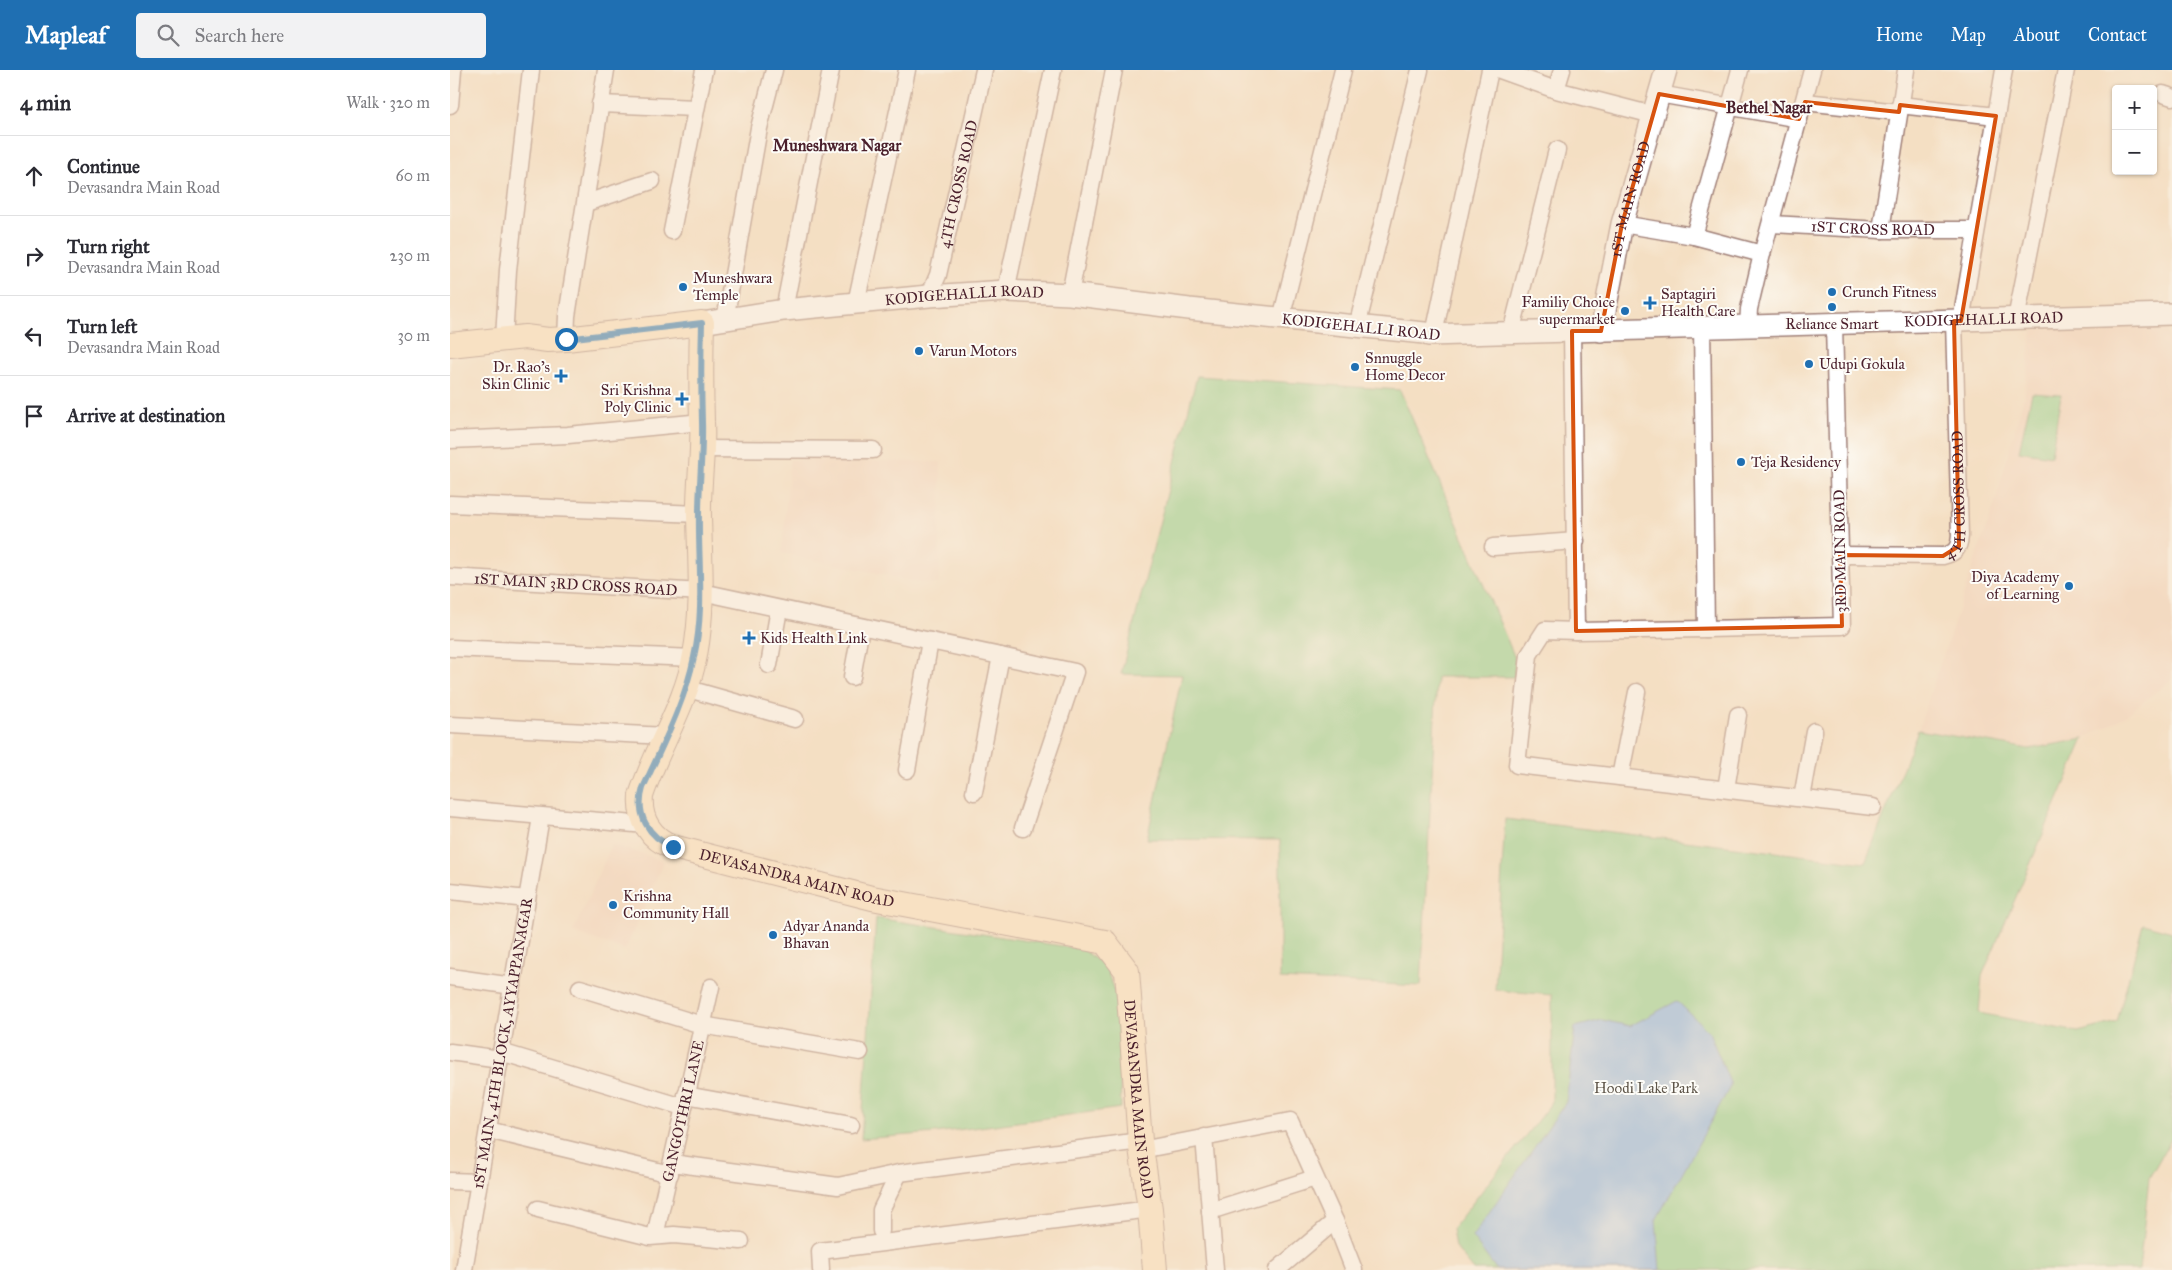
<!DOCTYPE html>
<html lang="en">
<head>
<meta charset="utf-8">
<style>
  :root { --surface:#fff; --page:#f2f2f3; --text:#2b2b33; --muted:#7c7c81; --line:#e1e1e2; --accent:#1f6fb2 }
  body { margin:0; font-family:"IM FELL Great Primer",serif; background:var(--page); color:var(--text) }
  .controls { position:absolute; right:15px; top:15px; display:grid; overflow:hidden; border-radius:5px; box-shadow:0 1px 4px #0004 }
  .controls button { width:45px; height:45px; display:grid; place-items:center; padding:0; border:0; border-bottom:1px solid var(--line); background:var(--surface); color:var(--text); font:25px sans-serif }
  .stop { position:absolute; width:15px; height:15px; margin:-11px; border:4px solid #1f6fb2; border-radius:50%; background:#fff }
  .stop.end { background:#1f6fb2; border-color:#fff; box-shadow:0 1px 5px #0008 }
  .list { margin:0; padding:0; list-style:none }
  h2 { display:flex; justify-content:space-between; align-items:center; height:65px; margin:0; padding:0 20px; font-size:21px }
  h2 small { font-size:16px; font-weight:400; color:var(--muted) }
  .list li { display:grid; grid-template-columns:32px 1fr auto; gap:15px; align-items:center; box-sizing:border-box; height:80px; padding:0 20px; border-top:1px solid var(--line) }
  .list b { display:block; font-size:19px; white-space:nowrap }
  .list p { margin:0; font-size:16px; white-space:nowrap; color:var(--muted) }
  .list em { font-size:16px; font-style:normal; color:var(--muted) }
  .icon { flex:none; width:28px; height:28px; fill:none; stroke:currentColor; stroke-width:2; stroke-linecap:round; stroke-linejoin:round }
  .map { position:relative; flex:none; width:1722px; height:1200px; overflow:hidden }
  header { display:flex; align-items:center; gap:30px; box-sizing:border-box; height:70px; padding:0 25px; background:var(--accent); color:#fff }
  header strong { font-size:24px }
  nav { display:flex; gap:28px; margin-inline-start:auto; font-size:18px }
  .search { width:350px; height:45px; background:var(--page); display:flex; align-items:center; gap:12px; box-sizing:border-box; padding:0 18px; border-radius:5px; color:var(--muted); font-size:19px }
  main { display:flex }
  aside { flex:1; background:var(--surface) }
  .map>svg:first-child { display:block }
</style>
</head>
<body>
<header>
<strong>Mapleaf</strong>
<div class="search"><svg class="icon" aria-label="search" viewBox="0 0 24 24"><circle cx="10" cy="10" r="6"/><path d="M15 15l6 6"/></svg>Search here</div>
<nav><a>Home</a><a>Map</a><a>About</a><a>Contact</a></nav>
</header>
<main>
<aside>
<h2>4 min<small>Walk · 320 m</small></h2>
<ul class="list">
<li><svg class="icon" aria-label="ahead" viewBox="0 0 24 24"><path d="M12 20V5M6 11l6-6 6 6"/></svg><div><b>Continue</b><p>Devasandra Main Road</p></div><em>60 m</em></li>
<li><svg class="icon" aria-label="right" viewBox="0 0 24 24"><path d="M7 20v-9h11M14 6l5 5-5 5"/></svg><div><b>Turn right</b><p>Devasandra Main Road</p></div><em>230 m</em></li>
<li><svg class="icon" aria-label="left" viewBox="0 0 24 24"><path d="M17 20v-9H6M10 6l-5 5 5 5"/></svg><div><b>Turn left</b><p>Devasandra Main Road</p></div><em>30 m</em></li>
<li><svg class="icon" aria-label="arrive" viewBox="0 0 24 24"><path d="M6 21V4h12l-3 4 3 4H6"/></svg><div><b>Arrive at destination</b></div></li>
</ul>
</aside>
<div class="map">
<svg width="1722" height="1200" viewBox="0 0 1722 1200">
  <rect width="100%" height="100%" fill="#fdfcf7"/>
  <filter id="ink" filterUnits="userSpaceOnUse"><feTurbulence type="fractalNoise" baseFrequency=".02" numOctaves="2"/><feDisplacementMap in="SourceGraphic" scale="10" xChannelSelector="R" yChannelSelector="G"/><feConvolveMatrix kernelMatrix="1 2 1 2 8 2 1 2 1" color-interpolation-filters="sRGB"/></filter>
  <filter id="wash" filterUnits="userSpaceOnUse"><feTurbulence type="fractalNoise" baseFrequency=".0096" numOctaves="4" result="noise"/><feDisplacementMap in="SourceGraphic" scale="20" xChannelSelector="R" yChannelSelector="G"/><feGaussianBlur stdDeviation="1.12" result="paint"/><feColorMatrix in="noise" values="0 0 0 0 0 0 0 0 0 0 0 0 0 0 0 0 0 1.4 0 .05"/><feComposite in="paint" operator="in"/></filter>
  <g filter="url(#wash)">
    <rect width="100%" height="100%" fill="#f4dfc3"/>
    <g fill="#f2d4be">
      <polygon points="1711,246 1722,274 1722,609 1675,646 1634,669 1579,679 1468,660 1548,423 1575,322 1583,252"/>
      <polygon points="340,390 491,392 489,514 474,513 332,483"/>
      <polygon points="162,774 214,791 175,880 123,862"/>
    </g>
    <g fill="#8bd38f" stroke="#6a795d">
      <polygon points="747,306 950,320 1065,588 1064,607 987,607 971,916 830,909 830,770 697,769 732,605 671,604"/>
      <polygon points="1582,323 1611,325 1601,386 1569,381"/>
      <polygon points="1468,660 1579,679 1634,669 1532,906 1529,943 1628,962 1667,952 1693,854 1722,862 1722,1068 1699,1108 1689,1200 1024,1200 1005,1177 1002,1159 1102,1032 1102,925 1045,920 1055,749 1415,793"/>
      <polygon points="426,848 632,879 656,897 668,933 671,1038 485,1063 411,1069"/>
    </g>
    <polygon fill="#80b3ed" stroke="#65698c" points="1227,931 1259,962 1281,1015 1206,1150 1210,1200 1047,1200 1022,1167 1116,1032 1125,957 1152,950 1180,956"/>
  </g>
  <g filter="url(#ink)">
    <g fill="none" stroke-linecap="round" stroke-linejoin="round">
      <g stroke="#9f7f77" stroke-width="19">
        <g id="minor">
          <polyline points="1050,0 1106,20 1203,45"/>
          <polyline points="1106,20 1112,0"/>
          <polyline points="1209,24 1349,49"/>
          <polyline points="1713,24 1722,27"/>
          <polyline points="1355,32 1449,42"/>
          <polyline points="150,34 246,38"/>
          <polyline points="0,35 3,0"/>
          <polyline points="1450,35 1546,46"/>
          <polyline points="136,133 202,111"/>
          <polyline points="1172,154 1244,166 1312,184"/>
          <path id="s1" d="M1321 154 1431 160H1526"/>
          <polyline points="1431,160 1456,0"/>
          <polyline points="222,161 254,0"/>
          <polyline points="1244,166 1290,0"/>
          <polyline points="556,221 603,0"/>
          <polyline points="620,224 664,0"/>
          <path id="s2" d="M479 226 488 205 534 0"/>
          <polyline points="406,233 457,0"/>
          <polyline points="334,240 381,0"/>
          <polyline points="831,249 893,0"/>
          <polyline points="1566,249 1616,0"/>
          <polyline points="275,250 309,58 324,0"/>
          <polyline points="1511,251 1554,0"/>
          <polyline points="1252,256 1256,559 1392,556 1384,255"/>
          <polyline points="907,257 970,0"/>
          <polyline points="1298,257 1299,239 1312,184 1362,0"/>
          <polyline points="1122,261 1126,561 1256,559"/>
          <polyline points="1061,263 1107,80"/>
          <polyline points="984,264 1040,0"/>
          <polyline points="54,269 58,200 81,0"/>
          <polyline points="116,269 117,246 156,0"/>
          <polyline points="0,370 118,365 252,352"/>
          <polyline points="251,379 423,380"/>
          <polyline points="0,434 249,444"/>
          <polyline points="1043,477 1126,471"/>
          <path id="s3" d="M1390 485 1493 486C1506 483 1509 478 1510 466L1504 251"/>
          <path id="s4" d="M0 507 252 522 625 602 573 758"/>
          <polyline points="1126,561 1095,560 1079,585 1067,695 1423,737"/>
          <polyline points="0,578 244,588"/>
          <polyline points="319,595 329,539"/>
          <polyline points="402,607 411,557"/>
          <polyline points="235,618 345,649"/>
          <polyline points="0,655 216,666"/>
          <polyline points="457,700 480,571"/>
          <polyline points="1170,707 1187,622"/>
          <polyline points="1276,719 1288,645"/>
          <polyline points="524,722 551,586"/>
          <polyline points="1352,728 1364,661"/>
          <polyline points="0,738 196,755"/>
          <polyline points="0,821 77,829"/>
          <polyline points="0,907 63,916"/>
          <polyline points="130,918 252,955 410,982"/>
          <polyline points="0,982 50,989"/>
          <polyline points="51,982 233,1037"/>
          <polyline points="236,1025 401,1055"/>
          <polyline points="38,1060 220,1104"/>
          <polyline points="754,1067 765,1200"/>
          <polyline points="691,1080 840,1051 885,1151 827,1200"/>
          <polyline points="222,1093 388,1116 449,1103 690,1071"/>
          <polyline points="0,1111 29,1112"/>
          <polyline points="88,1139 200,1167 224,1165 291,1171"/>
          <polyline points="760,1141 865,1108"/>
          <polyline points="885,1151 904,1200"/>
          <polyline points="431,1161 431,1140 449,1103"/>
          <path id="s5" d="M205 1166 261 917"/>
          <path id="s6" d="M14 1200 91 747"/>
          <polyline points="371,1200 370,1181 700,1139"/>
        </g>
      </g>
      <g stroke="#9f7f77" stroke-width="24">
        <g id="tertiary">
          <path id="s7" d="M252 253 334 240 479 226 556 221 620 224 739 239 984 264 978 265 1722 244"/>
          <path id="s8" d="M1151 261 1172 154 1216 0"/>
        </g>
      </g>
      <g stroke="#9f7f77" stroke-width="26">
        <g id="secondary">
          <path id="s9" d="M0 275 75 267 98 270 116 269 252 253C251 286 251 319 252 352 254 383 248 415 249 446 250 495 254 536 245 585 236 635 206 679 191 726 189 750 201 769 223 777L422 828 655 872 677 901 690 1071 700 1139 705 1200"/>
        </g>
      </g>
      <use href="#minor" stroke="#fff" stroke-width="16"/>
      <use href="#tertiary" stroke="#fff" stroke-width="21"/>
      <use href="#secondary" stroke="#fce5c4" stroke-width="24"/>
    </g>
  </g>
  <g fill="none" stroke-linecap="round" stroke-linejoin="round" filter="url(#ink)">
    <path stroke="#1f6fb2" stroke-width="6" d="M116 269 252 253C251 287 251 319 252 352 253 382 249 413 249 443 248 492 255 539 244 587 235 632 212 676 193 718 185 744 198 767 223 777"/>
  </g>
  <path d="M0 0H1722V1200H0ZM1209 24 1349 49 1355 32 1449 42 1450 35 1546 46 1511 251H1504L1509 476 1493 486 1390 485 1392 556 1126 561 1122 261H1151L1172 154Z" fill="#f4dfc3" fill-opacity=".55" fill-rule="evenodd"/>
  <path fill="none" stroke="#d8530f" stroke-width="4" stroke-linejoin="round" d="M1209 24 1349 49 1355 32 1449 42 1450 35 1546 46 1511 251H1504L1509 476 1493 486 1390 485 1392 556 1126 561 1122 261H1151L1172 154Z"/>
  <g fill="#1f6fb2" stroke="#fdfcf7" stroke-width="2">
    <circle cx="233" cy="217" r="5"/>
    <circle cx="1382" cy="222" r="5"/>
    <path d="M1197.5 225.5h5v5h5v5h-5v5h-5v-5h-5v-5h5z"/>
    <circle cx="1382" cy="237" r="5"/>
    <circle cx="1175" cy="241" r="5"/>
    <circle cx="469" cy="281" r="5"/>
    <circle cx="1359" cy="294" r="5"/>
    <circle cx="905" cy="297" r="5"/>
    <path d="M108.5 298.5h5v5h5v5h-5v5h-5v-5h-5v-5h5z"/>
    <path d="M229.5 321.5h5v5h5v5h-5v5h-5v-5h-5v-5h5z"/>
    <circle cx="1291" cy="392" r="5"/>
    <circle cx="1619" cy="516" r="5"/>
    <path d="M296.5 560.5h5v5h5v5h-5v5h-5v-5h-5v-5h5z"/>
    <circle cx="163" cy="835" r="5"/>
    <circle cx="323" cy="865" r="5"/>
  </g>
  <g text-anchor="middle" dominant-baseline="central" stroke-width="4" stroke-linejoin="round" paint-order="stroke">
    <g font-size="15" fill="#4a1f2b" stroke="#fdfcf7">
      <text stroke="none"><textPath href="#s2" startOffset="116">4TH CROSS ROAD</textPath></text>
      <text stroke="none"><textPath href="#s8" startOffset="135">1ST MAIN ROAD</textPath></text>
      <text stroke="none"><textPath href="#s1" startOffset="102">1ST CROSS ROAD</textPath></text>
      <text stroke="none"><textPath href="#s7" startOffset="264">KODIGEHALLI ROAD</textPath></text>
      <text stroke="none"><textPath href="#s7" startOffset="1298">KODIGEHALLI ROAD</textPath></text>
      <text transform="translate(911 257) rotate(6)">KODIGEHALLI ROAD</text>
      <text stroke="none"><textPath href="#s3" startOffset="172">4TH CROSS ROAD</textPath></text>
      <text transform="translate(1390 481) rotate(-91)">3RD MAIN ROAD</text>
      <text stroke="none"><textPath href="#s4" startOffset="126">1ST MAIN 3RD CROSS ROAD</textPath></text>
      <text stroke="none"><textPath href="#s9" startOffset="930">DEVASANDRA MAIN ROAD</textPath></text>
      <text stroke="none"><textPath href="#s6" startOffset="230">1ST MAIN, 4TH BLOCK, AYYAPPANAGAR</textPath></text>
      <text stroke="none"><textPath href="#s9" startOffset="1410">DEVASANDRA MAIN ROAD</textPath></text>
      <text stroke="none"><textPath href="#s5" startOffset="128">GANGOTHRI LANE</textPath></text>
    </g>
    <g font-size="15" fill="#4a1f2b" stroke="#fdfcf7" text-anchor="start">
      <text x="243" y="208">Muneshwara<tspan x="243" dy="17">Temple</tspan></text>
      <text x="1392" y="222">Crunch Fitness</text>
      <text x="1211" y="224">Saptagiri<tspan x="1211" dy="17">Health Care</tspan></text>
      <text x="1165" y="232" text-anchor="end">Familiy Choice<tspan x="1165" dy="17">supermarket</tspan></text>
      <text x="1382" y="254" text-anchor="middle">Reliance Smart</text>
      <text x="479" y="281">Varun Motors</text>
      <text x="915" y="288">Snnuggle<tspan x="915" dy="17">Home Decor</tspan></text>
      <text x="1369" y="294">Udupi Gokula</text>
      <text x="100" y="297" text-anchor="end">Dr. Rao's<tspan x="100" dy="17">Skin Clinic</tspan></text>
      <text x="221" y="320" text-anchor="end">Sri Krishna<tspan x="221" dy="17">Poly Clinic</tspan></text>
      <text x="1301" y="392">Teja Residency</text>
      <text x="1609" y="507" text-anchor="end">Diya Academy<tspan x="1609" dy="17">of Learning</tspan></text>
      <text x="310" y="568">Kids Health Link</text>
      <text x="173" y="826">Krishna<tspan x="173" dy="17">Community Hall</tspan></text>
      <text x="333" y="856">Adyar Ananda<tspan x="333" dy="17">Bhavan</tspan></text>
    </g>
    <g font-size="15" fill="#5e5549" stroke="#fdfcf7">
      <text x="1196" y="1018">Hoodi Lake Park</text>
    </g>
    <g font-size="16" font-weight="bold" fill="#4a1f2b" stroke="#fdfcf7">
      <text x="1319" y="37">Bethel Nagar</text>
      <text x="387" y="75">Muneshwara Nagar</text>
    </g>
  </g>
</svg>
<div class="controls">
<button>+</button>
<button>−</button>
</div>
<div class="stop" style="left:116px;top:269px"></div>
<div class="stop end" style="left:223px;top:777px"></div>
</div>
</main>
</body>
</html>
